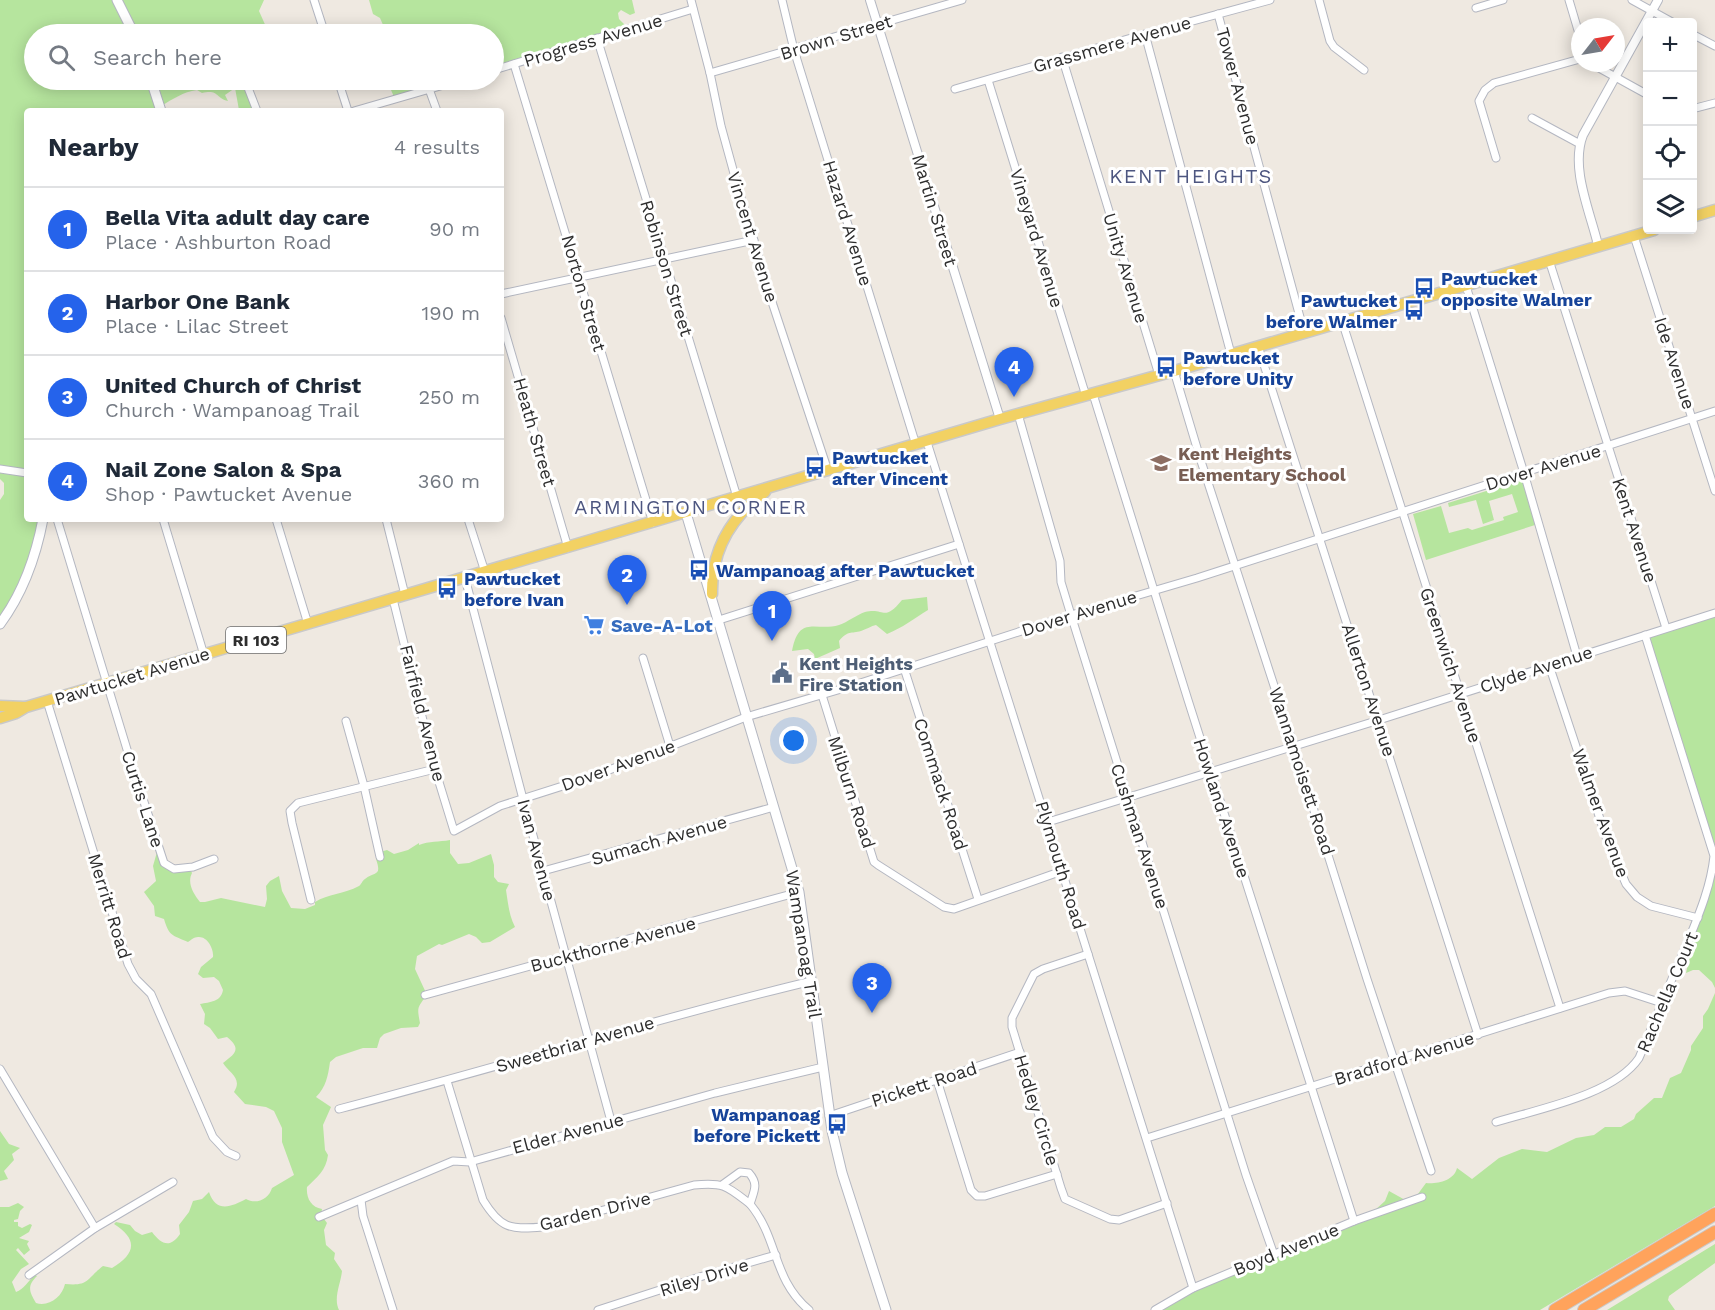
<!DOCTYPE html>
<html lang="en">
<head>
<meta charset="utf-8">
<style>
  :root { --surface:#fff; --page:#f6f6f7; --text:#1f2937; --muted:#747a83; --line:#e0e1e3; --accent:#2563eb }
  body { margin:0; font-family:"Work Sans",sans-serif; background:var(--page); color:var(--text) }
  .controls { position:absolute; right:18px; top:18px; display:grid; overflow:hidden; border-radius:6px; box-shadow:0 3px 15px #0003 }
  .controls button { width:54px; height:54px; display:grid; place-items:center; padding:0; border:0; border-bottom:2px solid var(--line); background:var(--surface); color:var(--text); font:30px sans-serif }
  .compass { position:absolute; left:1571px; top:18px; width:54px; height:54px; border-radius:50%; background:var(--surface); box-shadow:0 3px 15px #0003; rotate:59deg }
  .you { position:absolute; left:794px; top:741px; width:21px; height:21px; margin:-15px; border:4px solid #fff; border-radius:50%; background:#1a73e8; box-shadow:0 0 0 9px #1a73e833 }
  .badge { display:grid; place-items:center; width:39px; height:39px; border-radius:50%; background:var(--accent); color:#fff; font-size:20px; font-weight:700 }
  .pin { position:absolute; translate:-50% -50px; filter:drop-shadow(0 2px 3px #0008) }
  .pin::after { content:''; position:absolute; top:32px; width:21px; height:18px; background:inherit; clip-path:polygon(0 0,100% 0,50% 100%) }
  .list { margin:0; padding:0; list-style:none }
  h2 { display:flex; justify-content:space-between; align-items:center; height:78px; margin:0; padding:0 24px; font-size:26px }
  h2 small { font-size:20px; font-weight:400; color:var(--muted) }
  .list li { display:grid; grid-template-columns:39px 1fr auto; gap:18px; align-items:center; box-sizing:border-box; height:84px; padding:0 24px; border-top:2px solid var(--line) }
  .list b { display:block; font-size:22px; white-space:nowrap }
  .list p { margin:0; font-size:20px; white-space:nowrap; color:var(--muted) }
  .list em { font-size:20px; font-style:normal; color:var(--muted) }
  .icon { flex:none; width:33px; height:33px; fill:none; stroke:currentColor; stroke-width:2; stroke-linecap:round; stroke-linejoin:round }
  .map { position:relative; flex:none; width:1715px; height:1310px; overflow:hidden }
  .search { position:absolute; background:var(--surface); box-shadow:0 3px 15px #0003; left:24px; top:24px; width:480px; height:66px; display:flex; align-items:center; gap:15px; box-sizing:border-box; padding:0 21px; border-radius:33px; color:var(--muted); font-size:22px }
  .panel { position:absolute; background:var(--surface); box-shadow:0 3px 15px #0003; left:24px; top:108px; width:480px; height:414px; border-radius:6px }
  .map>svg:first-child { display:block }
</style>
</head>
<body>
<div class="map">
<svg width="1715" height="1310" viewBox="0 0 1715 1310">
  <rect width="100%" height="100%" fill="#efe9e1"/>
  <g fill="#b6e59e">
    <path d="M0 0H264L259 11 267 29 265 34H34V80H244L253 109 239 110 235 88 225 95 228 101C215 98 219 89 202 93L197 90C183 92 173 99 161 106L162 111H27V519H43L37 546 0 624V500L4 494V483L0 479Z"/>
    <polygon points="369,0 632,0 635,13 630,15 621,10 618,13 619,19 628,28 494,69 494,34 387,34 380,18 373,14"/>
    <polygon points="404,80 459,80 395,99 391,90 403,85"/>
    <polygon points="1519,479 1523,480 1535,525 1426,560 1413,514 1441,506 1449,533 1468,528 1472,530 1504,520 1503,517 1518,512 1512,494 1489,501 1494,520 1483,524 1476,500 1449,507 1448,503 1499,487"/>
    <path d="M927 597 928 610C915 618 902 628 887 634L876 625C871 626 867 629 861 631 851 634 848 630 839 641L840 648 815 659 814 654 808 649 792 651C799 614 816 632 839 625 848 622 856 615 865 612 885 607 883 623 902 600Z"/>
    <polygon points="1715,612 1715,848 1646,639 1659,630"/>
    <path d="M450 840V853L458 864 469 863 491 854 494 865V877L498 882 509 884 506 890C508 903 509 915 515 927L490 942 482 943 476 937 469 934 442 945 439 944 417 956 415 969 427 995C417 1008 417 1007 420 1023L418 1027 401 1028 384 1034 380 1038 377 1048H363L336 1057 330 1062C328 1076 326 1087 316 1097L331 1107 323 1125 325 1150 328 1155C326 1171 317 1177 307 1187 306 1198 311 1207 322 1209L321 1215 327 1223 324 1230 326 1245 335 1253 334 1259 342 1271C341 1283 333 1298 339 1310H0V1207H9L18 1203 24 1207 20 1211 18 1219 14 1220V1222H18V1226L22 1228 30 1224 32 1225 29 1232 19 1238 29 1241 27 1244 30 1250 24 1255 18 1248 16 1250 29 1264 21 1269 12 1282 16 1292C24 1289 28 1281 35 1275L37 1276C27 1286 29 1291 36 1303 49 1307 62 1297 65 1284 90 1286 85 1280 103 1266L112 1268C135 1254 139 1240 114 1224L116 1222 130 1225 135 1231 142 1235 152 1232C161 1244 170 1249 180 1234L179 1225 189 1212 193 1201 202 1199 209 1192C216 1213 231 1207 246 1199 256 1205 269 1199 272 1188L294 1175 282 1142V1128L274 1111 266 1107 245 1104 234 1092C243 1078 229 1073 223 1063 235 1054 242 1049 227 1037L218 1039 210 1028 204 1024 205 1014 200 1004C210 1002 221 1002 223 990L219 981 214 977 203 978 198 974 201 967 213 957C214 950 208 936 198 937 194 937 191 940 188 942 172 935 169 936 164 919L155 916 154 906 144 892 156 881 153 866 157 852 165 866 189 867 192 873C187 883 193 893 200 902H205L221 898 265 907 267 899 266 886 270 881 279 876 282 891 291 908 305 909 315 905V902C328 894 344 894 359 886 361 885 362 881 365 879 375 871 382 877 376 859L380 852 387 850 394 854 408 850 419 843V845C429 841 439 842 450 840Z"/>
    <polygon points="1715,864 1715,988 1712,982 1699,970 1693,970 1686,973 1690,955 1684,953"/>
    <path d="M1715 993V1206L1540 1310H1154L1191 1287 1375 1213V1210L1385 1201 1389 1191 1407 1201 1415 1198 1426 1183C1437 1184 1454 1181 1457 1168L1472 1179 1499 1158 1522 1149 1547 1152 1576 1138 1594 1135 1605 1127H1621L1634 1119 1636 1114 1654 1098H1662L1670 1078 1681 1073 1691 1050V1046L1703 1028V1016L1708 1009Z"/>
    <polygon points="0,1131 9,1144 20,1148 12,1154 14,1160 4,1171 8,1179 0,1181"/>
    <polygon points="1715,1244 1715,1263 1669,1296 1668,1300 1675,1310 1607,1310"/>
  </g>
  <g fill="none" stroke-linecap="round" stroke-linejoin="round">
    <g stroke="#b4b7c1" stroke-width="9">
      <g id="minor">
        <polyline points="314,0 325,34"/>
        <polyline points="691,0 710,73 721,126 738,188 773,305 828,471"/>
        <polyline points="782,0 794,50 916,445"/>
        <polyline points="1319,0 1330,41 1334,47 1364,70"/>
        <polyline points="1569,0 1580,37"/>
        <polyline points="1632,0 1672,22"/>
        <polyline points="1476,8 1503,0"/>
        <polyline points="1218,14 1304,332"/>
        <polyline points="1145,34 1231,354"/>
        <polyline points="1692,34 1715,46"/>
        <polyline points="597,38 737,497"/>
        <polyline points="1062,57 1159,375"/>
        <polyline points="1590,63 1648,95"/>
        <polyline points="514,64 653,523"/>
        <polyline points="494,70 693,9"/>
        <polyline points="710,73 962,0"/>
        <polyline points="245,80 257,111"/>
        <polyline points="338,80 348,111"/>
        <polyline points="988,80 1086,396"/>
        <polyline points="429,89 437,111"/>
        <polyline points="955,89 1145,34 1270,0"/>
        <polyline points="1692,109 1715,103"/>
        <polyline points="354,111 461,80"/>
        <polyline points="1532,118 1580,144"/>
        <polyline points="1496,158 1479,101 1485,90 1494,83 1580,59"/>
        <polyline points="1634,236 1715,491"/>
        <polyline points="1549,260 1666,628"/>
        <polyline points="1466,286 1524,473 1577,656"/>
        <polyline points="501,294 754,240"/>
        <polyline points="501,318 568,548"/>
        <polyline points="1342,321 1560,1008"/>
        <polyline points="1258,346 1478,1035"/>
        <polyline points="1174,371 1200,458 1294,747 1367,979 1431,1171"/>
        <polyline points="1093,394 1188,700 1354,1221"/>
        <polyline points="1018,414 1060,561 1061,582 1071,615 1246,1175 1274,1255"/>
        <polyline points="927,442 1193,1288"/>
        <polyline points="0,469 27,473"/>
        <polyline points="57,519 129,756 164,863 174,869 193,867 214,859"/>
        <polyline points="163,519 204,655"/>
        <polyline points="276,519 308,624"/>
        <polyline points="386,519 405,595"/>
        <polyline points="468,519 485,572"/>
        <polyline points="465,578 523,799 611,1121"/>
        <polyline points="393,599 435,769 454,831 500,806 591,777 746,717 848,687 1071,615 1197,578 1715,411"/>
        <polyline points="719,620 959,544"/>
        <polyline points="643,658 670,746"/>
        <polyline points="1549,665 1608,843 1626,884 1637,897 1651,906 1698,918"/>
        <polyline points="904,668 978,899"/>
        <polyline points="822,695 874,862 878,865 944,907 954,909 1062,871"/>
        <polyline points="47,701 128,964 136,979 151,994 213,1137 227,1152 236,1156"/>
        <polyline points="346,721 364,786 380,857"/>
        <polyline points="1048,822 1379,720 1715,613"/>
        <polyline points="543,871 774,807"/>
        <polyline points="311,900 292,823 290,811 298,803 435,769"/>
        <polyline points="1088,954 1043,969 1034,974 1012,1018 1012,1027 1061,1188 1065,1199 1110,1219 1119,1220 1167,1203"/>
        <polyline points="425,995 799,892"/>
        <polyline points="0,1069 95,1228"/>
        <polyline points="937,1080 971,1190 977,1196 985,1196 1057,1174"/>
        <path d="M447 1081 483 1200C500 1228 510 1230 542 1227L694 1185C724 1182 727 1186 750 1204"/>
        <path d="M339 1109C497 1068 653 1019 812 981"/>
        <polyline points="829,1116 1020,1052"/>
        <path d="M1496 1122C1538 1109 1614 1095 1639 1058 1656 1018 1672 978 1689 939 1700 912 1711 885 1714 856L1645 635"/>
        <polyline points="1147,1138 1609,993 1625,991 1662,1003"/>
        <path d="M722 1185 740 1172 749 1173C759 1184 754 1191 750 1204 779 1239 772 1279 809 1310"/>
        <polyline points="361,1200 363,1216 393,1310"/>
        <polyline points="319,1217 453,1161 470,1162 715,1093 823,1067"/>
        <polyline points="29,1275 95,1228 173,1182"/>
        <polyline points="598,1310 706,1275 776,1255"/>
        <polyline points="1155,1310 1193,1288 1354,1221 1422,1197"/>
      </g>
    </g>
    <g stroke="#b4b7c1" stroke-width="10">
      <g id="tertiary">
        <polyline points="870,0 1000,419"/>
        <path d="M1598 245C1590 211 1570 168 1583 135L1658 0"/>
      </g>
    </g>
    <g stroke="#b4b7c1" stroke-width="11">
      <g id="secondary">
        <polyline points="117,0 134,34"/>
        <polyline points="151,80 161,111"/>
        <polyline points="686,513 799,892 832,1131 842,1173 886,1310"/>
        <path d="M0 624C23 593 36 556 43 519"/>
      </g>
    </g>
    <g stroke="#c9c9c9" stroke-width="13">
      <g id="primary">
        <polyline points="1692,217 1715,210"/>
        <path d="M712 594C711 551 731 517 765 492"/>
        <polyline points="0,706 25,707"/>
        <polyline points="0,718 16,713 26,707 1000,419 1178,370 1654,230"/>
      </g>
    </g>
    <g stroke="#c9c9c9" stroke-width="14">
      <g id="motorway">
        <polyline points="1555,1310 1715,1214"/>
        <polyline points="1584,1310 1715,1232"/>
      </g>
    </g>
    <use href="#minor" stroke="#fff" stroke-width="7"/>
    <use href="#tertiary" stroke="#fff" stroke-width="8"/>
    <use href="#secondary" stroke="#fff" stroke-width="9"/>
    <use href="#primary" stroke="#f2d163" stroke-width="10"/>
    <use href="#motorway" stroke="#ffa35c" stroke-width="12"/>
  </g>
  <defs>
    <g id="bus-bare" transform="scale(1.62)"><path d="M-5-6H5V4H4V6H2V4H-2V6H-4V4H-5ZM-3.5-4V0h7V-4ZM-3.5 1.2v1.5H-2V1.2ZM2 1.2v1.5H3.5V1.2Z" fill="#1a4fb4" stroke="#fff" stroke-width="2.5" paint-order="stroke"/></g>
    <g id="school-bare" transform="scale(1.62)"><path d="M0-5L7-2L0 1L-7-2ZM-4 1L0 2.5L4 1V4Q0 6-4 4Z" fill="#8d6e63" stroke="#fff" stroke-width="2.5" paint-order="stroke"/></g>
    <g id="supermarket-bare" transform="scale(1.62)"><path d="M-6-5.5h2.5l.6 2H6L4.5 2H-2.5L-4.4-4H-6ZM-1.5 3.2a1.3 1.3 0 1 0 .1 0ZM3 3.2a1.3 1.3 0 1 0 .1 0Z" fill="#3f7fe0" stroke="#fff" stroke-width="2.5" paint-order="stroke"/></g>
    <g id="civic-bare" transform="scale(1.62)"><path d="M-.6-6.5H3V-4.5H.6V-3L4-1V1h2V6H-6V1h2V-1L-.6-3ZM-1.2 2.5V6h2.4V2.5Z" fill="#5c6f8a" stroke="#fff" stroke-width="2.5" paint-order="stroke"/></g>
  </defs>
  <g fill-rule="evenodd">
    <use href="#bus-bare" x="1424" y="288"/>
    <use href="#bus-bare" x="1414" y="310"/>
    <use href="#bus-bare" x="1166" y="367"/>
    <use href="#school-bare" x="1161" y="463"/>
    <use href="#bus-bare" x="815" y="467"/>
    <use href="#bus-bare" x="699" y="570"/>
    <use href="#bus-bare" x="447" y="588"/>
    <use href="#supermarket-bare" x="594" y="625"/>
    <use href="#civic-bare" x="782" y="673"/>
    <use href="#bus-bare" x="837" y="1124"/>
  </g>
  <g text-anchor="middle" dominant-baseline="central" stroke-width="6" stroke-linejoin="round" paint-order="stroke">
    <rect fill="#fff" stroke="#6d6d6d" stroke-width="1.5" x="226" y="627" width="60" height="26" rx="4.5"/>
    <g font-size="16" font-weight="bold" fill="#2e2e2e">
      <text x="256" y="640">RI 103</text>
    </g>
    <g font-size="18" fill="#2e2e2e" stroke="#fff">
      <text transform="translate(836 37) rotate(-17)">Brown Street</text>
      <text transform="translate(593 40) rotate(-17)">Progress Avenue</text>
      <text transform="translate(1112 44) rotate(-16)">Grassmere Avenue</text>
      <text transform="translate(1238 86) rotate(75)">Tower Avenue</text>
      <text transform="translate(935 210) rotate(73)">Martin Street</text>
      <text transform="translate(848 223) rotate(73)">Hazard Avenue</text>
      <text transform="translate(753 237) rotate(73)">Vincent Avenue</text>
      <text transform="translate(1037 238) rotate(73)">Vineyard Avenue</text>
      <text transform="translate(667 268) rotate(73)">Robinson Street</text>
      <text transform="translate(1126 268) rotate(73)">Unity Avenue</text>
      <text transform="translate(584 293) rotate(74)">Norton Street</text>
      <text transform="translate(1675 363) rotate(72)">Ide Avenue</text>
      <text transform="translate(535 432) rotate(74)">Heath Street</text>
      <text transform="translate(1543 467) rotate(-17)">Dover Avenue</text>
      <text transform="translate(1635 530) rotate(72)">Kent Avenue</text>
      <text transform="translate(1079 613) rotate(-17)">Dover Avenue</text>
      <text transform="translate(1451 665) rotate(72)">Greenwich Avenue</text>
      <text transform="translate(1536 669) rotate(-18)">Clyde Avenue</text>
      <text transform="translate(132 676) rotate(-17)">Pawtucket Avenue</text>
      <text transform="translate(1369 690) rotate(72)">Allerton Avenue</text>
      <text transform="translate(423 713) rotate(76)">Fairfield Avenue</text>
      <text transform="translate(618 765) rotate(-20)">Dover Avenue</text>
      <text transform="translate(1302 771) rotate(72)">Wannamoisett Road</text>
      <text transform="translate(941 784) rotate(72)">Commack Road</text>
      <text transform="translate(852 792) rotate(72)">Milburn Road</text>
      <text transform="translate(143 799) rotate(72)">Curtis Lane</text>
      <text transform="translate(1222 808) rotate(72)">Howland Avenue</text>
      <text transform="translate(1601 813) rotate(70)">Walmer Avenue</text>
      <text transform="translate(1140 836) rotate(72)">Cushman Avenue</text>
      <text transform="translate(659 840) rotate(-16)">Sumach Avenue</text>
      <text transform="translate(537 850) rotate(75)">Ivan Avenue</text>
      <text transform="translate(1061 865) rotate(73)">Plymouth Road</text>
      <text transform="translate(110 906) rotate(73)">Merritt Road</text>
      <text transform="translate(613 944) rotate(-15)">Buckthorne Avenue</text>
      <text transform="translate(804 944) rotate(81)">Wampanoag Trail</text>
      <text transform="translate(1667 992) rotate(-67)">Rachella Court</text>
      <text transform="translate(575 1044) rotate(-16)">Sweetbriar Avenue</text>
      <text transform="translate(1404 1058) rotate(-17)">Bradford Avenue</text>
      <text transform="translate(924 1084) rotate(-18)">Pickett Road</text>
      <text transform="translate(1037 1110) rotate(73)">Hedley Circle</text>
      <text transform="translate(568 1133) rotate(-15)">Elder Avenue</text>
      <text transform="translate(595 1211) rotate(-14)">Garden Drive</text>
      <text transform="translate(1286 1249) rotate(-22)">Boyd Avenue</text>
      <text transform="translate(704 1277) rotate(-17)">Riley Drive</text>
    </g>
    <g font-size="18" font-weight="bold" fill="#164399" stroke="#fff" text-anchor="start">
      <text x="1441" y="278">Pawtucket<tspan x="1441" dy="21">opposite Walmer</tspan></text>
      <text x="1397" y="300" text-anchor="end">Pawtucket<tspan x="1397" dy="21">before Walmer</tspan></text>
      <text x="1183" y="357">Pawtucket<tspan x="1183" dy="21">before Unity</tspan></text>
      <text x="832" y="457">Pawtucket<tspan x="832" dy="21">after Vincent</tspan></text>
      <text x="716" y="570">Wampanoag after Pawtucket</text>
      <text x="464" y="578">Pawtucket<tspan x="464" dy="21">before Ivan</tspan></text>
      <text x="820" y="1114" text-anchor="end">Wampanoag<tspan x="820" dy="21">before Pickett</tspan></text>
    </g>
    <g font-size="18" font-weight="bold" fill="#785e54" stroke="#fff" text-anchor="start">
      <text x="1178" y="453">Kent Heights<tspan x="1178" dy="21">Elementary School</tspan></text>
    </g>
    <g font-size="18" font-weight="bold" fill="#366cbe" stroke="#fff" text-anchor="start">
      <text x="611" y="625">Save-A-Lot</text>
    </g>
    <g font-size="18" font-weight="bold" fill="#4e5e75" stroke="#fff" text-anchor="start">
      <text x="799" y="663">Kent Heights<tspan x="799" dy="21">Fire Station</tspan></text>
    </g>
    <g font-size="20" letter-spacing="1.5" fill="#4d5680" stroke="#fff">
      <text x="1191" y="176">KENT HEIGHTS</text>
      <text x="691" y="507">ARMINGTON CORNER</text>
    </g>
  </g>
</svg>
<div class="controls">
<button>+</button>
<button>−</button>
<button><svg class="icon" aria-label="locate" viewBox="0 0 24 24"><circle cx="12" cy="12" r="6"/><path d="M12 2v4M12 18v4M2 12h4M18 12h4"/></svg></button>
<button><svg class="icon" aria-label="layers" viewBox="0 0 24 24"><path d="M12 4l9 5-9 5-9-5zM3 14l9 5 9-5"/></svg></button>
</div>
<svg class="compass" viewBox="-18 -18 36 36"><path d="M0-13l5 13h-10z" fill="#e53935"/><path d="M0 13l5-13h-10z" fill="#747a83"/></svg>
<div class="you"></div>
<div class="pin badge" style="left:772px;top:641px">1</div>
<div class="pin badge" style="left:627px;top:605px">2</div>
<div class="pin badge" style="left:872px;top:1013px">3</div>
<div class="pin badge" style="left:1014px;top:397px">4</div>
<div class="search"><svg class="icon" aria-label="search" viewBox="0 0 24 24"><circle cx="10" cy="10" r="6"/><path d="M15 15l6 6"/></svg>Search here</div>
<section class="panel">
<h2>Nearby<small>4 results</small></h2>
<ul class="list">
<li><span class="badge">1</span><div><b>Bella Vita adult day care</b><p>Place · Ashburton Road</p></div><em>90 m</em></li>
<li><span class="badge">2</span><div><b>Harbor One Bank</b><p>Place · Lilac Street</p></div><em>190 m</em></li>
<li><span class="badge">3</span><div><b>United Church of Christ</b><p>Church · Wampanoag Trail</p></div><em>250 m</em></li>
<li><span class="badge">4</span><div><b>Nail Zone Salon &amp; Spa</b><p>Shop · Pawtucket Avenue</p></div><em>360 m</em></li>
</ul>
</section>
</div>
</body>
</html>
